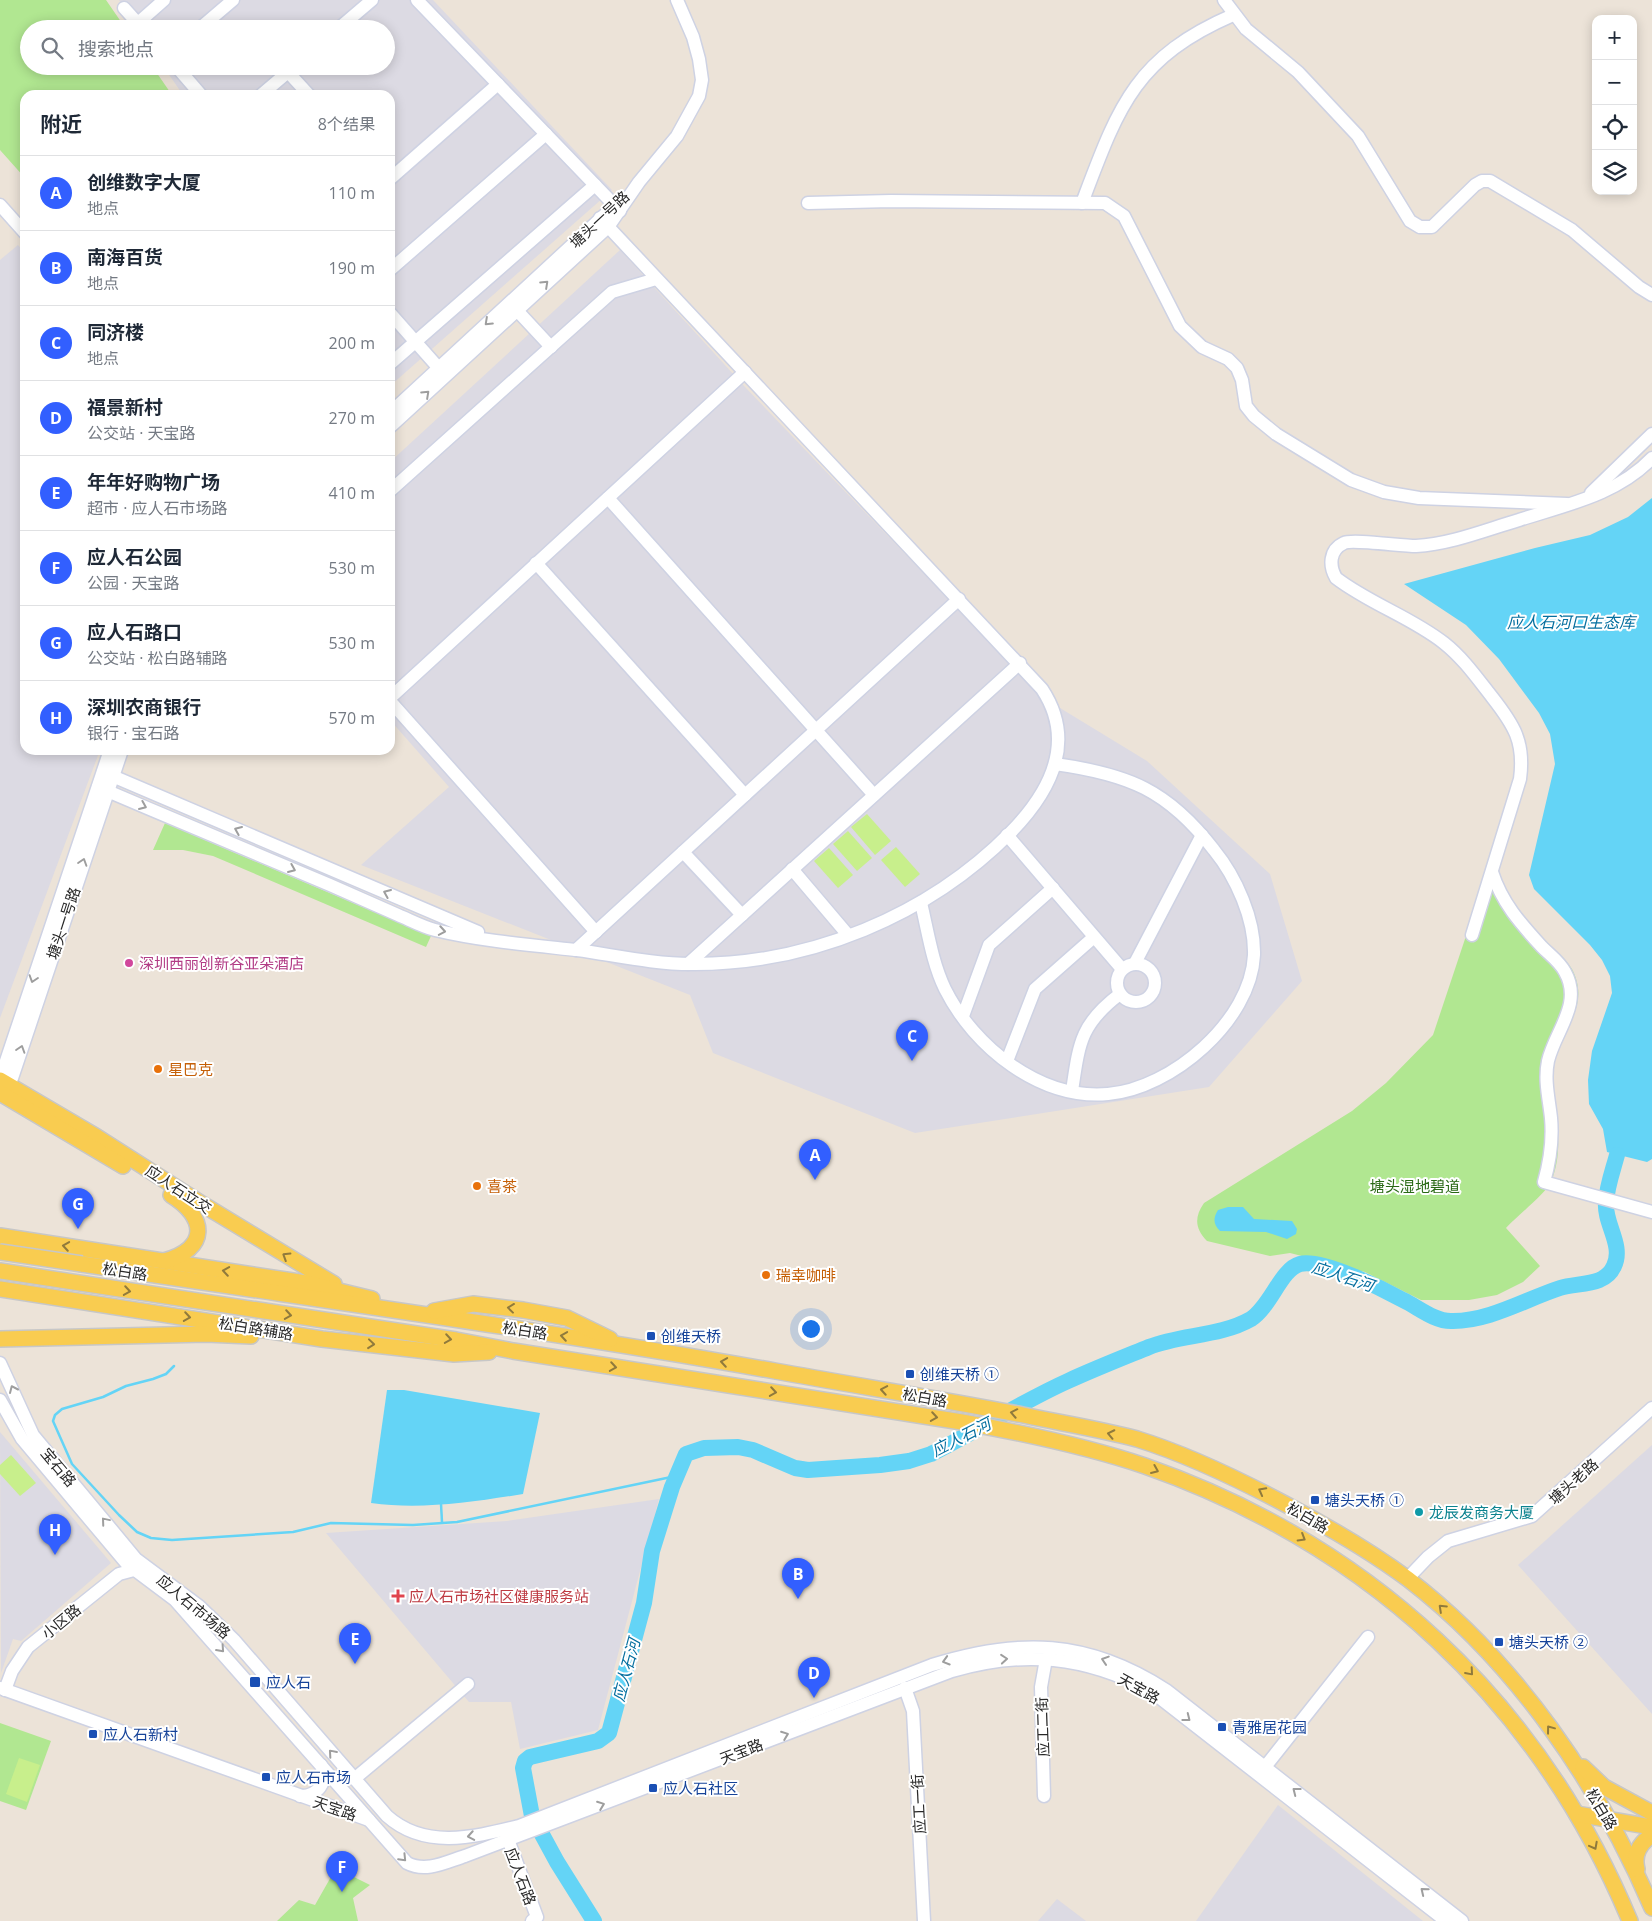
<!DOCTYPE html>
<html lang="zh">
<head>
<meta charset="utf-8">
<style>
  :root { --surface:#fff; --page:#f2f2f3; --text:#1f2937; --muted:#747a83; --line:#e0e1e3; --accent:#325fff }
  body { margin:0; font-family:"Open Sans","Noto Sans SC",sans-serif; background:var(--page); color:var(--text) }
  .controls { position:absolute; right:15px; top:15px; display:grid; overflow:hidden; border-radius:10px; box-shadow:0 2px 12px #0003 }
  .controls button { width:45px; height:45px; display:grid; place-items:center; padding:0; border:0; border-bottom:1px solid var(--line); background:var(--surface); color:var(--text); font:25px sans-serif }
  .you { position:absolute; left:810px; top:1328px; width:18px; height:18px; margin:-12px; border:4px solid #fff; border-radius:50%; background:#1a73e8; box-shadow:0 0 0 8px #1a73e833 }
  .badge { display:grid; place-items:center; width:32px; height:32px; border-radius:50%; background:var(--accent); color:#fff; font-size:16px; font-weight:700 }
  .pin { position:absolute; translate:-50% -41px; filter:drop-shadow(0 1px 2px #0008) }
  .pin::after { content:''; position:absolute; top:26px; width:18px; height:15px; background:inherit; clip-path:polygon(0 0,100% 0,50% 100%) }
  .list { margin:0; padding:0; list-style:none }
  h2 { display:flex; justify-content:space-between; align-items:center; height:65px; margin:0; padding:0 20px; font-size:21px }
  h2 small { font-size:16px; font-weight:400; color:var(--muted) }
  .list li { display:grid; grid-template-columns:32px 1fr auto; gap:15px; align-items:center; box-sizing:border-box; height:75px; padding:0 20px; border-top:1px solid var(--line) }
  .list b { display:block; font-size:19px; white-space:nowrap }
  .list p { margin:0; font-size:16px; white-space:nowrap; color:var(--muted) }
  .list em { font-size:16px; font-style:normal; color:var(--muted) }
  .icon { flex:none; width:28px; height:28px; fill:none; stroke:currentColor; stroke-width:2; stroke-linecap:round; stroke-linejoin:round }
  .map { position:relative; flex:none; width:1652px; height:1921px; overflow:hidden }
  .search { position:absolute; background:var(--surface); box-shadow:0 2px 12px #0003; left:20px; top:20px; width:375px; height:55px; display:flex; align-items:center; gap:12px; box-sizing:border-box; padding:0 18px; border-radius:28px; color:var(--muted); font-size:19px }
  .panel { position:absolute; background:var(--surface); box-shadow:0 2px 12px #0003; left:20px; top:90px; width:375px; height:665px; border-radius:15px }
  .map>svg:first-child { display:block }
</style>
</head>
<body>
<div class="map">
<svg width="1652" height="1921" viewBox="0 0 1652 1921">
  <rect width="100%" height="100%" fill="#ece3d8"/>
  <g fill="#dcdae3">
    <polygon points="119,0 433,0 612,190 390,386 390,95 183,95 163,66 386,66 386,29 138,29"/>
    <polygon points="18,245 25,253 25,750 100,750 0,1018 0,260"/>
    <polygon points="620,250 745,387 1042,697 1147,761 1270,874 1302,981 1209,1087 915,1133 713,1053 690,995 361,865 449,787 390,720 390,462"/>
    <polygon points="0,1432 111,1563 21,1641 13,1639 1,1673"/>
    <polygon points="1652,1445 1652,1714 1518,1565"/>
    <polygon points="659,1499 598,1730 520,1749 511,1702 469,1702 326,1533 507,1521"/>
    <polygon points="1278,1805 1423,1921 1196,1921"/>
    <polygon points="1057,1899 1086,1921 1038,1921"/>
  </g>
  <g fill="#b1e791">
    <polygon points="0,0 106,0 126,29 29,29 29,66 152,66 172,95 25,95 25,178 0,150"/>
    <polygon points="165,823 431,936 426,947 213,856 183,850 153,850"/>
    <path d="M1489 867 1498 870C1508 900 1527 921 1549 944 1557 952 1566 959 1572 969 1592 1008 1559 1030 1554 1066 1549 1104 1568 1141 1551 1182 1547 1192 1515 1218 1506 1228L1540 1266 1523 1282 1497 1295 1469 1300H1421L1365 1272 1290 1253 1270 1256 1207 1241C1195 1229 1194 1217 1204 1203L1352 1111 1386 1083 1433 1035Z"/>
    <polygon points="0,1723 51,1741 26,1810 0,1801"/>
    <polygon points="336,1868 370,1885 353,1898 358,1921 277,1921 299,1900 315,1905"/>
  </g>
  <g fill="#c8ef8c">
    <polygon points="867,814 891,841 875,855 851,827"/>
    <polygon points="848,831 872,858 857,871 833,844"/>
    <polygon points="896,847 920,874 905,887 881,860"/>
    <polygon points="829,848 853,875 838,888 814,861"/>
    <polygon points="11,1455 36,1483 20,1496 0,1474 0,1465"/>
    <polygon points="19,1758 40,1765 27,1802 6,1794"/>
  </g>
  <g fill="#64d4f6">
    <polygon points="1652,498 1652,1159 1647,1162 1607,1152 1603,1129 1589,1104 1588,1080 1592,1051 1612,993 1610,976 1602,960 1590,945 1534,889 1529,875 1555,764 1550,734 1539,713 1499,659 1466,625 1404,584 1535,548 1590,535 1628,517"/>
    <path d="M1228 1207H1243L1254 1219 1292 1221 1297 1229 1296 1234 1287 1239 1266 1232 1220 1231C1213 1224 1213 1218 1218 1210Z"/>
    <path d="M387 1390H404L540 1413 523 1494C473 1502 421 1510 371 1503Z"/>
  </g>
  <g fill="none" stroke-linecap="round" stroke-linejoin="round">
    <g stroke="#64d4f6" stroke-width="2.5">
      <polyline points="174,1366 166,1374 153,1379 126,1386 103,1397 62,1409 55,1415 53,1421 72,1464 119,1515 137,1532 151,1538 172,1540 293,1532 331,1523 413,1525 457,1522 676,1476"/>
      <polyline points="441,1504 442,1522"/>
    </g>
    <path stroke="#64d4f6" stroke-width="16" d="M594 1921 557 1862 532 1816 523 1768 525 1761 530 1757 598 1741 609 1733 644 1603 652 1551 672 1487 686 1454 704 1448 738 1447 753 1450 795 1468 808 1470 880 1465 909 1461 931 1454C977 1431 1021 1402 1068 1381 1094 1369 1122 1358 1149 1347 1182 1334 1219 1337 1251 1319 1271 1306 1281 1269 1300 1264 1321 1258 1383 1289 1403 1300 1418 1307 1434 1321 1451 1321 1488 1322 1526 1299 1560 1288 1578 1282 1605 1287 1614 1266 1624 1245 1604 1224 1606 1202 1607 1186 1613 1170 1617 1155"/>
    <g stroke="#ced2e3" stroke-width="15">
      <g id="minor">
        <polyline points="417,0 620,211"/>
        <polyline points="1224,0 1246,29 1298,72 1358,136 1410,221 1420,227 1432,227 1475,185 1482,181 1490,181 1572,230 1639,287 1652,295"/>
        <polyline points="124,8 143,29"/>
        <polyline points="138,23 164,0"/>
        <polyline points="199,29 233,0"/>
        <polyline points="338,29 372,0"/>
        <polyline points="176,66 201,95"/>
        <polyline points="288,72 309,95"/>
        <polyline points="261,95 295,66"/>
        <polyline points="390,179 498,84"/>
        <polyline points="808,203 891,201 1105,203 1124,216 1180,326 1202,347 1228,359 1237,368 1242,380 1246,406 1254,416 1276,434 1351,480 1384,492 1419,498 1567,504"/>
        <path d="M1082 203C1118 108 1134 58 1233 15"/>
        <polyline points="0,205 25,233"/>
        <polyline points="390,270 546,134"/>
        <polyline points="512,305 551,347"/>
        <polyline points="390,313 444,374"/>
        <polyline points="390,364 595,185"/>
        <polyline points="390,413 623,198"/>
        <polyline points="390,427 608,227 639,182 677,136 699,96 702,80 699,59 693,37 677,0"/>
        <polyline points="390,491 612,292 656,279"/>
        <polyline points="1591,493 1652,434"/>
        <polyline points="608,498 874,795"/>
        <polyline points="536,563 745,795"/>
        <polyline points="390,698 745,372"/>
        <polyline points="390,701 596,932"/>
        <polyline points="103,772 478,932"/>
        <path d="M98 787C175 820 252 852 330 885 353 895 375 905 398 915 410 920 423 927 435 930 481 941 530 945 577 950 614 955 653 964 691 964 809 965 928 916 1011 832 1050 792 1077 742 1042 689L600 218"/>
        <polyline points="1007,835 1122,969"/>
        <polyline points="683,852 742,915"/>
        <polyline points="792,869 848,935"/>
        <path d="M1492 872C1502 903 1520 923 1542 947 1550 955 1560 962 1565 972 1583 1004 1555 1031 1548 1061 1544 1080 1549 1099 1551 1118 1553 1140 1550 1161 1544 1182L1652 1212"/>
        <path d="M921 903C928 932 932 962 945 989 974 1047 1040 1100 1108 1094 1171 1089 1251 1021 1254 955 1255 919 1236 877 1214 850 1168 790 1128 774 1055 764"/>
        <path d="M1472 935 1520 779C1525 742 1514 725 1492 697 1477 678 1463 658 1444 643 1411 617 1370 604 1336 578 1329 566 1329 550 1344 543 1352 539 1401 546 1416 546 1451 544 1485 530 1519 520 1565 505 1617 495 1652 458"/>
        <polyline points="576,950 959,599"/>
        <polyline points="1135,963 1202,835"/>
        <circle cx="1136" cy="983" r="19"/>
        <polyline points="688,964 1020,663"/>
        <polyline points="963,1016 989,945 1053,888"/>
        <polyline points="1007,1061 1035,989 1094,937"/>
        <polyline points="0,1079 110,750"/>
        <path d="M1072 1091C1079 1044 1080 1024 1120 994"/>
        <polyline points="7,1093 122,750"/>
        <path d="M0 1363 33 1435 136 1559 199 1606 234 1640 387 1816C425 1850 474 1837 519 1826L932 1665C1019 1638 1087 1639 1166 1690L1462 1921"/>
        <path d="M0 1400 22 1439 127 1564 175 1600 407 1863C426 1873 446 1862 465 1856L952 1671C1024 1650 1085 1656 1151 1691L1446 1921"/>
        <polyline points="1407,1579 1428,1557 1448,1541 1532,1516 1652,1408"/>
        <polyline points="0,1688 369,1820"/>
        <polyline points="905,1688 913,1711 924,1921"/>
        <polyline points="5,1690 12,1671 28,1647 119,1574 134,1570"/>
        <polyline points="1265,1767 1368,1637"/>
        <polyline points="354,1779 468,1684"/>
        <path d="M300 1796C317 1797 330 1781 321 1765"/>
        <polyline points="1044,1796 1041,1687 1046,1659"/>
        <polyline points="506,1834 537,1917 532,1921"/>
      </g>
    </g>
    <g stroke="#c7c7c7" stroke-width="18">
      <g id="major">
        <polyline points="0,1080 97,1137 202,1204 334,1284"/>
        <polyline points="0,1093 123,1166"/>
        <polyline points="0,1236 306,1283 372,1299"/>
        <path d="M164 1261C209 1249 207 1217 171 1195"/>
        <path d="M82 1264C313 1299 545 1330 775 1371 858 1386 941 1399 1023 1415 1061 1423 1100 1429 1137 1439 1189 1455 1238 1479 1285 1504 1327 1526 1370 1551 1408 1579 1516 1662 1599 1784 1652 1908"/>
        <path d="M0 1271 456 1340 513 1351 962 1422C1023 1433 1086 1446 1145 1466 1370 1545 1538 1701 1630 1921"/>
        <polyline points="0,1289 322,1339 454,1354 489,1352"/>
        <polyline points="434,1311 473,1304 523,1310 567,1318 610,1339"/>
        <polyline points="0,1339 206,1334 251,1336"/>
        <polyline points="1583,1767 1604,1787 1652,1813"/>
        <polyline points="1577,1814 1652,1827"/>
        <path d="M1637 1869C1633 1854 1640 1843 1652 1835"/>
      </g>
    </g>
    <use href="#minor" stroke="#fff" stroke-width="12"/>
    <use href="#major" stroke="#f9cc50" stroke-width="15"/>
    <g stroke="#c7c7c7" stroke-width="18" stroke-linecap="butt">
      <polyline id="major-bridge" points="0,1252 82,1264"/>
    </g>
    <use href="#major-bridge" stroke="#f9cc50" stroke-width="15"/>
  </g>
  <defs><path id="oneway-chevron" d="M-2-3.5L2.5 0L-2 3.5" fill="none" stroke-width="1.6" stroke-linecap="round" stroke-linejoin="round" transform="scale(1.25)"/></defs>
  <g stroke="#9e9e9e">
    <use href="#oneway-chevron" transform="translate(545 284) rotate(-43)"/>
    <use href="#oneway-chevron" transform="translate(488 322) rotate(137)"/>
    <use href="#oneway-chevron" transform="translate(426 394) rotate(-43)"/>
    <use href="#oneway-chevron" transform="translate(143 806) rotate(23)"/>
    <use href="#oneway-chevron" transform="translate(238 830) rotate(-157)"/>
    <use href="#oneway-chevron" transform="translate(83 862) rotate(-72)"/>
    <use href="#oneway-chevron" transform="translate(292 869) rotate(23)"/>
    <use href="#oneway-chevron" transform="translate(387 893) rotate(-157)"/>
    <use href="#oneway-chevron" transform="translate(442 931) rotate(10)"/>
    <use href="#oneway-chevron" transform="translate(33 979) rotate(108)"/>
    <use href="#oneway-chevron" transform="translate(21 1049) rotate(-72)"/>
    <use href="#oneway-chevron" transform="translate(13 1389) rotate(-114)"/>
    <use href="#oneway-chevron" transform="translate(105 1521) rotate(-130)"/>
    <use href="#oneway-chevron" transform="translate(221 1649) rotate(48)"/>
    <use href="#oneway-chevron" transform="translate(1004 1659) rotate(-5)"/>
    <use href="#oneway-chevron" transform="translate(1105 1660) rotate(-162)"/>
    <use href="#oneway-chevron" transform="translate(946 1661) rotate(163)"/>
    <use href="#oneway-chevron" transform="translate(1187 1718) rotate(38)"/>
    <use href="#oneway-chevron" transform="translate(785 1735) rotate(-21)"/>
    <use href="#oneway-chevron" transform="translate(332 1753) rotate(-131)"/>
    <use href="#oneway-chevron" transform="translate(1296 1791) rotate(-142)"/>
    <use href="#oneway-chevron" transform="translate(601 1805) rotate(-21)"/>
    <use href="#oneway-chevron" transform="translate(471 1836) rotate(170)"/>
    <use href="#oneway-chevron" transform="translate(403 1858) rotate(46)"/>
    <use href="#oneway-chevron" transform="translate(1424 1891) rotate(-141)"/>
  </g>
  <g stroke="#907a3c">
    <use href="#oneway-chevron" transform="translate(66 1246) rotate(-171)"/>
    <use href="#oneway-chevron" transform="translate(286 1256) rotate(-148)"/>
    <use href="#oneway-chevron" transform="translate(226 1271) rotate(-171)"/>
    <use href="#oneway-chevron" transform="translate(127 1291) rotate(9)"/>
    <use href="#oneway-chevron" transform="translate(511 1308) rotate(-173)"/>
    <use href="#oneway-chevron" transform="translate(288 1315) rotate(9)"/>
    <use href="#oneway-chevron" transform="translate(187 1317) rotate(9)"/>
    <use href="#oneway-chevron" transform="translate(564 1336) rotate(-171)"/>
    <use href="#oneway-chevron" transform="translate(448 1339) rotate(9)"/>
    <use href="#oneway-chevron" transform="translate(371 1344) rotate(6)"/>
    <use href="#oneway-chevron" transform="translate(724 1362) rotate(-171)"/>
    <use href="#oneway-chevron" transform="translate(613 1367) rotate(9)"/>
    <use href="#oneway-chevron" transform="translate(884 1390) rotate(-170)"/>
    <use href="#oneway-chevron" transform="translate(773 1392) rotate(9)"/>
    <use href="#oneway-chevron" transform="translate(1014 1413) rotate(-169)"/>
    <use href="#oneway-chevron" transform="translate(934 1417) rotate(9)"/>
    <use href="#oneway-chevron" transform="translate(1111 1434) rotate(-168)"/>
    <use href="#oneway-chevron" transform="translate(1155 1470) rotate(23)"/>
    <use href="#oneway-chevron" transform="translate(1262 1491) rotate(-152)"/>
    <use href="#oneway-chevron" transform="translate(1302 1538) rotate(31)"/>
    <use href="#oneway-chevron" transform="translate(1442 1608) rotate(-137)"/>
    <use href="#oneway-chevron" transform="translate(1470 1672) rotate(49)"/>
    <use href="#oneway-chevron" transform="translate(1550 1729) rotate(-127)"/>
    <use href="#oneway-chevron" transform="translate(1594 1846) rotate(62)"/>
  </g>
  <circle fill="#d1479c" stroke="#fff" stroke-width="2" cx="129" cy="963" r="5"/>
  <g fill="#e8710a" stroke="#fff" stroke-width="2">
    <circle cx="158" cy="1069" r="5"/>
    <circle cx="477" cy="1186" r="5"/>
    <circle cx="766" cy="1275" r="5"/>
  </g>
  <g fill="#1a4fb4" stroke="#fff" stroke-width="2">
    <rect x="646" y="1331" width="10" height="10" rx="2.5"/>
    <rect x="905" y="1369" width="10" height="10" rx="2.5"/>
    <rect x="1310" y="1495" width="10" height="10" rx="2.5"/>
    <rect x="1494" y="1637" width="10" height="10" rx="2.5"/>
    <rect x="249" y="1676" width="12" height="12" rx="2.5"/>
    <rect x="1217" y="1722" width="10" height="10" rx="2.5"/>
    <rect x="88" y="1729" width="10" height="10" rx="2.5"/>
    <rect x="261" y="1772" width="10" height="10" rx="2.5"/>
    <rect x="648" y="1783" width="10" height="10" rx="2.5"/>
  </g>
  <circle fill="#0f9aa8" stroke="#fff" stroke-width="2" cx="1419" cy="1512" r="5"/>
  <path fill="#e0444e" stroke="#fff" stroke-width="2" d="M395.5 1588.5h5v5h5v5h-5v5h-5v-5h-5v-5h5z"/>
  <g text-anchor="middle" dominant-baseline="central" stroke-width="4" stroke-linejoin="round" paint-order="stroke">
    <g font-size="15" fill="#282828" stroke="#fff">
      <text transform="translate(599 219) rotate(-43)">塘头一号路</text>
      <text transform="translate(63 923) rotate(-72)">塘头一号路</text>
      <text transform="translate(179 1189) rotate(33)">应人石立交</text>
      <text transform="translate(125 1271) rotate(9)">松白路</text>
      <text transform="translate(256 1328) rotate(9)">松白路辅路</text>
      <text transform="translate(525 1330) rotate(9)">松白路</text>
      <text transform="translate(925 1397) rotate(10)">松白路</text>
      <text transform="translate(59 1467) rotate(50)">宝石路</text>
      <text transform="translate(1573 1481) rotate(-42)">塘头老路</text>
      <text transform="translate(1308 1517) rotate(30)">松白路</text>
      <text transform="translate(194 1606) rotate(40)">应人石市场路</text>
      <text transform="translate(61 1621) rotate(-39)">小区路</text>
      <text transform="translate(1139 1688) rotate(29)">天宝路</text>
      <text transform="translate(1042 1727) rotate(-92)">应工二街</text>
      <text transform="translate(741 1751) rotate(-21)">天宝路</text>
      <text transform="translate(918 1804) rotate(-93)">应工一街</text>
      <text transform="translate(335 1808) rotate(19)">天宝路</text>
      <text transform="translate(1602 1809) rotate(59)">松白路</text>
      <text transform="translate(521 1876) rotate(69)">应人石路</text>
    </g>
    <g font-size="15" fill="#b23c85" stroke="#fff" text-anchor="start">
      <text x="139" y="963">深圳西丽创新谷亚朵酒店</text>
    </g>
    <g font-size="15" fill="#c56008" stroke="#fff" text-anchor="start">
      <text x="168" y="1069">星巴克</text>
      <text x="487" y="1186">喜茶</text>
      <text x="776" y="1275">瑞幸咖啡</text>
    </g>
    <g font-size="15" fill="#296915" stroke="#fff">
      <text x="1415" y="1186">塘头湿地碧道</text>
    </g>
    <g font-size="15" fill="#164399" stroke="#fff" text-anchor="start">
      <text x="661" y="1336">创维天桥</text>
      <text x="920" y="1374">创维天桥 ①</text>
      <text x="1325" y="1500">塘头天桥 ①</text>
      <text x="1509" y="1642">塘头天桥 ②</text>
      <text x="266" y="1682">应人石</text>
      <text x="1232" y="1727">青雅居花园</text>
      <text x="103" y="1734">应人石新村</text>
      <text x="276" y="1777">应人石市场</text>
      <text x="663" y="1788">应人石社区</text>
    </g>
    <g font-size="15" fill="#0d838f" stroke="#fff" text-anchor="start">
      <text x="1429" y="1512">龙辰发商务大厦</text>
    </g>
    <g font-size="15" fill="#be3a42" stroke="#fff" text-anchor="start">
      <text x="409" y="1596">应人石市场社区健康服务站</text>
    </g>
    <g font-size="16" font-style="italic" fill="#056f9f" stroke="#fff">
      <text x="1571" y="622">应人石河口生态库</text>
      <text transform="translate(1343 1276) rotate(18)">应人石河</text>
      <text transform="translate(961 1437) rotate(-27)">应人石河</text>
      <text transform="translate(626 1670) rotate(-75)">应人石河</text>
    </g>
  </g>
</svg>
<div class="controls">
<button>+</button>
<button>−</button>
<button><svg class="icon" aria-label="locate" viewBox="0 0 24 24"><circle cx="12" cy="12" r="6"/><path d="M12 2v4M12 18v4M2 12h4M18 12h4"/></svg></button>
<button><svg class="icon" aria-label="layers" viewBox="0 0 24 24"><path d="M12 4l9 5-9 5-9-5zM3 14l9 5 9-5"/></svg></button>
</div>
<div class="you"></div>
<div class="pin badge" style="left:815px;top:1180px">A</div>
<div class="pin badge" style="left:798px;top:1599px">B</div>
<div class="pin badge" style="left:912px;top:1061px">C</div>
<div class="pin badge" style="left:814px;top:1698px">D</div>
<div class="pin badge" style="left:355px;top:1664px">E</div>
<div class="pin badge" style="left:342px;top:1892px">F</div>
<div class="pin badge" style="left:78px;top:1229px">G</div>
<div class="pin badge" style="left:55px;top:1555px">H</div>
<div class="search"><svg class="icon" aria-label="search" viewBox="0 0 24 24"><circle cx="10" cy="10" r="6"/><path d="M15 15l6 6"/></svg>搜索地点</div>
<section class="panel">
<h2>附近<small>8个结果</small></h2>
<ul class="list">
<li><span class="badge">A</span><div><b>创维数字大厦</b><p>地点</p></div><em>110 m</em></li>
<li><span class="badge">B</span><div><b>南海百货</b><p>地点</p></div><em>190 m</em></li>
<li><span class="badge">C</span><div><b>同济楼</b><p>地点</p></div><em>200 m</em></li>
<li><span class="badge">D</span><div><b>福景新村</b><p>公交站 · 天宝路</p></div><em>270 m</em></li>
<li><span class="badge">E</span><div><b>年年好购物广场</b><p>超市 · 应人石市场路</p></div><em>410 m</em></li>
<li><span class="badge">F</span><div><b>应人石公园</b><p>公园 · 天宝路</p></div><em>530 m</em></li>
<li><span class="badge">G</span><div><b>应人石路口</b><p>公交站 · 松白路辅路</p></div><em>530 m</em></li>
<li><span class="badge">H</span><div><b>深圳农商银行</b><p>银行 · 宝石路</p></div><em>570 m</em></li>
</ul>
</section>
</div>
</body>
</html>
